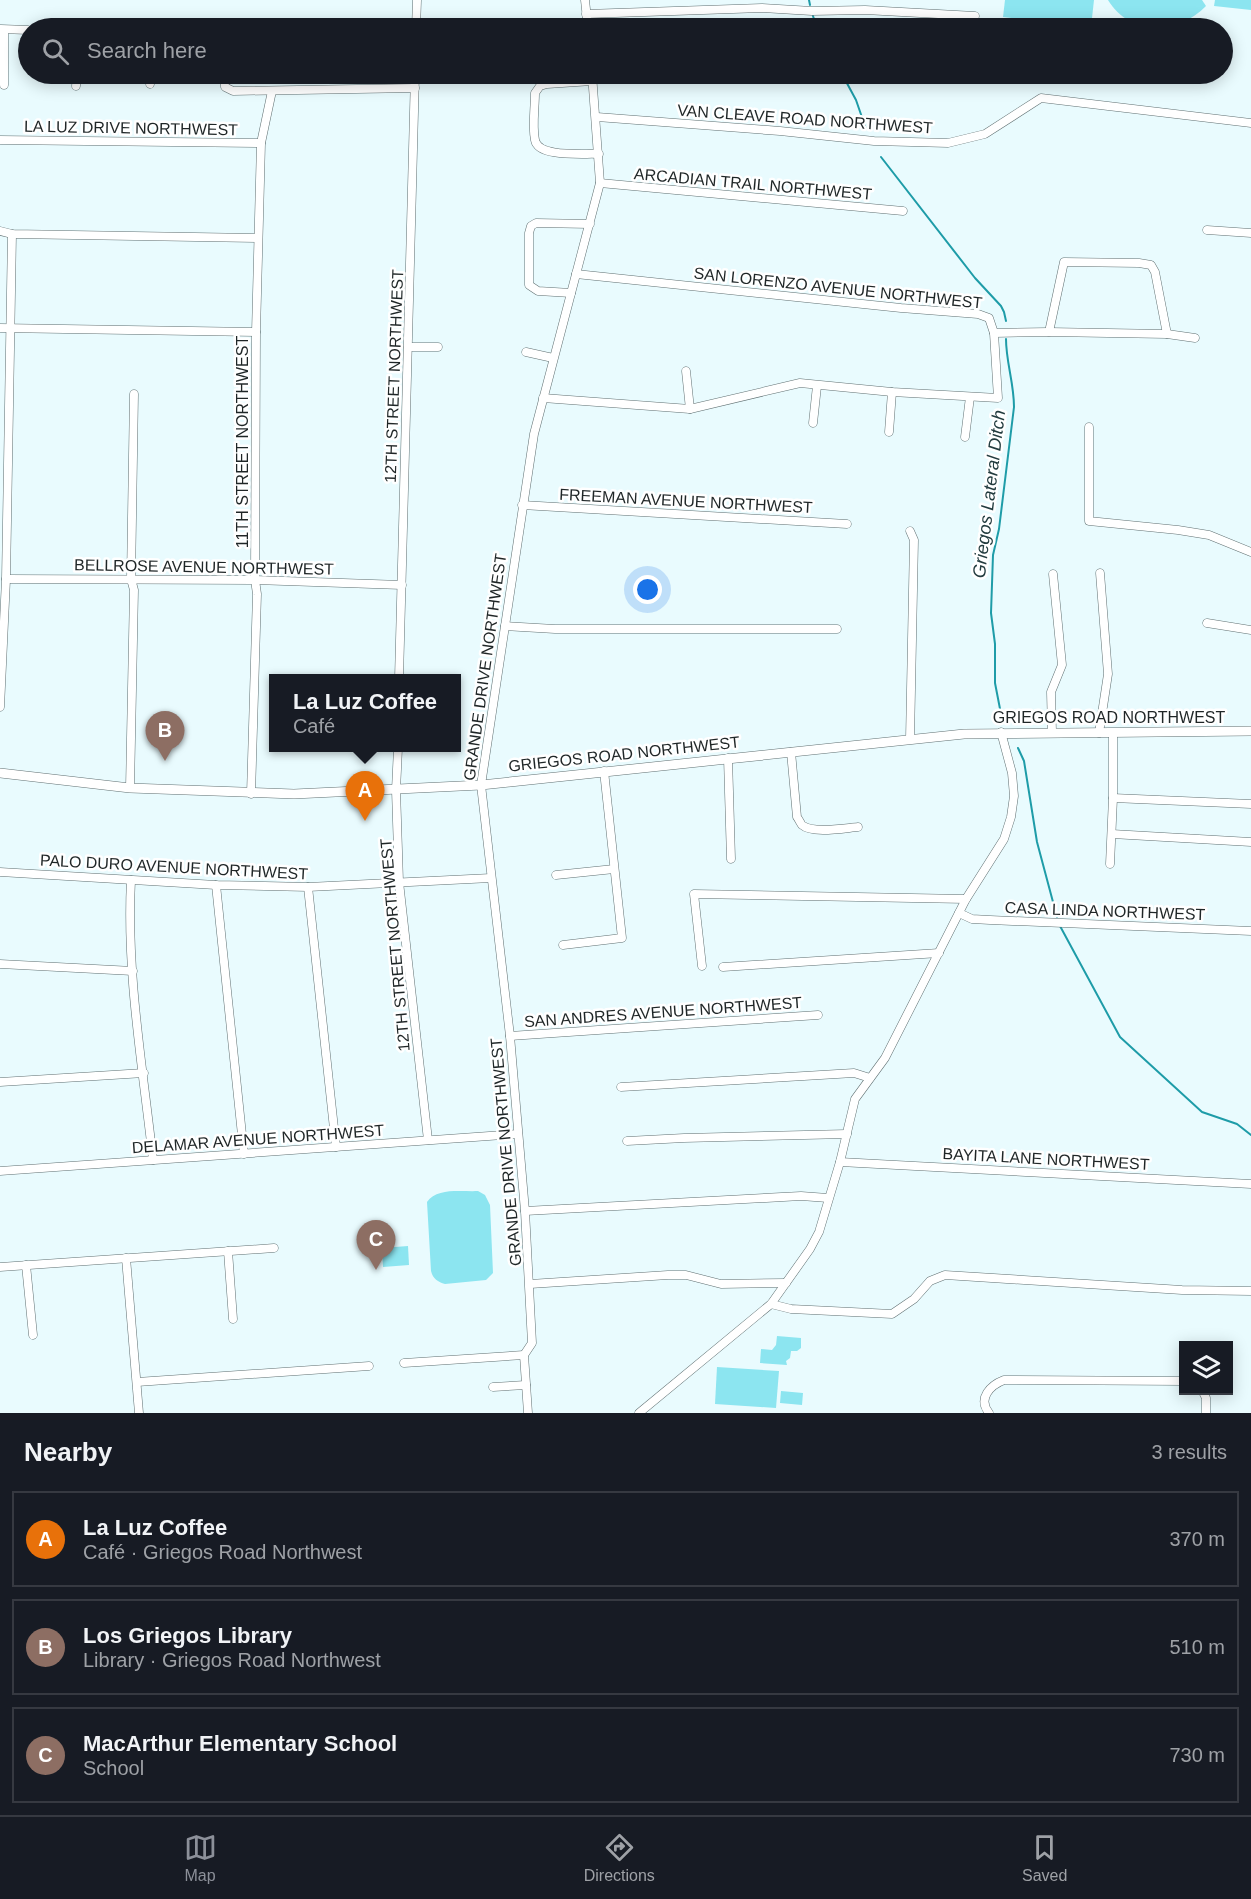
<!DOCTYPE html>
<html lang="en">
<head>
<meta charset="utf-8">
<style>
  :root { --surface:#171b24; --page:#20242c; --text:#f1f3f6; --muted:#9ea1a6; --line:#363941; --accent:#8c9099 }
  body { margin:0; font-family:Arial,sans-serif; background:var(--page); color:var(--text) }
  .controls { position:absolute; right:18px; bottom:18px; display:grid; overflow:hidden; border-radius:0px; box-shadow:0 3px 15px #0003 }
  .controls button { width:54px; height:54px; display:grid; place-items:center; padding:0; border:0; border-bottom:2px solid var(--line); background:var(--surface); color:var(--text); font:30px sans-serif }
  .you { position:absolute; left:648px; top:590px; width:21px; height:21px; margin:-15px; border:4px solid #fff; border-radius:50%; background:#1a73e8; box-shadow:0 0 0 9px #1a73e833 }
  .badge { display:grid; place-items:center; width:39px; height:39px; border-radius:50%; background:var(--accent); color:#fff; font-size:20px; font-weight:700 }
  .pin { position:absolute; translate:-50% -50px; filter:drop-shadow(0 2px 3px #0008) }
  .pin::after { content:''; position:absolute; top:32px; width:21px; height:18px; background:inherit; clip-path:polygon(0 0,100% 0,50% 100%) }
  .popup { position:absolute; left:269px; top:674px; width:192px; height:78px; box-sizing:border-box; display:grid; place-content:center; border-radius:0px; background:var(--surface); filter:drop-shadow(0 2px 4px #0005); font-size:20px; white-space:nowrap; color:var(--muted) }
  .popup b { font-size:22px; color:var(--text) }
  .popup::after { content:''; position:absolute; left:50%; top:100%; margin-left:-12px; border:12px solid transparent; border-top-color:var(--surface) }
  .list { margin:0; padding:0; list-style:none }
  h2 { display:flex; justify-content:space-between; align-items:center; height:78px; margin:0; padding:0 24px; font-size:26px }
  h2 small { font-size:20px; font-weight:400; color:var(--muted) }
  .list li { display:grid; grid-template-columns:39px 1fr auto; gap:18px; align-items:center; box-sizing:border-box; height:96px; margin:0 12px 12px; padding:0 12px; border:2px solid var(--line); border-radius:0px }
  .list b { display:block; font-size:22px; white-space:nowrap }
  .list p { margin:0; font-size:20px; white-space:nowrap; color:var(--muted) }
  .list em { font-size:20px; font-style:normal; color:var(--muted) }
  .icon { flex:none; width:33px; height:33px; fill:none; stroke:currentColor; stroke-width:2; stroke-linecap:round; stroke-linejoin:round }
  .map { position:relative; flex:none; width:1251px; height:1413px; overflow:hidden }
  .search { position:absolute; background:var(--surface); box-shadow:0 3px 15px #0003; left:18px; right:18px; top:18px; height:66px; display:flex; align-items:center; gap:15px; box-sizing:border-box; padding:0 21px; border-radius:33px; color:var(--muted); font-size:22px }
  .sheet { height:402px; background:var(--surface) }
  nav { display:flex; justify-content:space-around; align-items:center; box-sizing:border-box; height:84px; border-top:2px solid var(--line); background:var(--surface); font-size:16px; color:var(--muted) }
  nav a { display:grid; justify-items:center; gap:3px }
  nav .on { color:var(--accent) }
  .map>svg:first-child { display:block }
</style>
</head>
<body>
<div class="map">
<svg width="1251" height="1413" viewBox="0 0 1251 1413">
  <rect width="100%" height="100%" fill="#e9fbfe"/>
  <g fill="#8ce5f0">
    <polygon points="1005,0 1094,0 1091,27 1003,17"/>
    <path d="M1108 0H1202L1206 6C1178 35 1131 37 1108 0Z"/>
    <polygon points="1215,0 1251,0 1251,10 1214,6"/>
    <path d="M478 1191 485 1195 490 1205 493 1273 486 1280 445 1284C438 1282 433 1279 431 1271L427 1202C437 1187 462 1192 478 1191Z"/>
    <polygon points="408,1246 409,1265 383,1267 382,1248"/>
    <polygon points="777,1336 801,1338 801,1348 797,1351 791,1351 790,1358 786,1361 787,1365 760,1363 761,1349 772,1350 776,1345"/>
    <polygon points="717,1367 779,1371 776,1408 715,1404"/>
    <polygon points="781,1391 803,1393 802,1405 780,1403"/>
  </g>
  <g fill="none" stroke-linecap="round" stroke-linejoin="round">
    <g stroke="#1e9ca8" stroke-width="2">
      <polyline points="809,0 810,5"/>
      <polyline points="813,16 817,28"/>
      <polyline points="842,74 856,100 866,129"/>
      <polyline points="881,157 975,278 1001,306 1004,312 1006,321"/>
      <path d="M1006 723 1001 714 995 683V644L991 613 993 555 999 529 1014 407C1014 383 1006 362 1006 339"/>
      <polyline points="1018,748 1024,761 1037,842 1057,917"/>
      <polyline points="1060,926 1120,1037 1202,1112 1237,1124 1251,1135"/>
    </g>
    <g stroke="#607072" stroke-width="9">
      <g id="minor">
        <polyline points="585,0 588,28"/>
        <polyline points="586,14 762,8 812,11 865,10 975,16"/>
        <polyline points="416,28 417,0"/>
        <polyline points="1,29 28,30"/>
        <polyline points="224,74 225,87 233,91 415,88"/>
        <path d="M592 81 547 84 540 86 535 93C535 108 532 126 535 140 538 158 584 153 599 154"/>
        <polyline points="150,84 151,74"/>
        <polyline points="4,85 4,30"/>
        <polyline points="76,86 77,74"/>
        <polyline points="597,117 780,131 874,141 948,143 985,134 1041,98 1251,123"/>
        <polyline points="0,140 261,143"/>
        <polyline points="600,183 903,211"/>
        <polyline points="1207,230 1251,233"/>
        <polyline points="0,231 12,234 258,238"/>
        <polyline points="576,274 901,308 978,314 989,318 994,333 1049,332 1167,334 1195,338"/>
        <polyline points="571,293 538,291 529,285 529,233 531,226 536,223 590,224"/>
        <polyline points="0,328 256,332"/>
        <polyline points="1049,332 1064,262 1139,263 1151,265 1155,272 1167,334"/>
        <polyline points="408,347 438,347"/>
        <polyline points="526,352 553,358"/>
        <polyline points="686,371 690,409"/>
        <polyline points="543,398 690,409 800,383 892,392 998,398 994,333"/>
        <polyline points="813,423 817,386"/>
        <polyline points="1089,427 1089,521 1178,530 1209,535 1251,552"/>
        <polyline points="889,432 892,392"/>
        <polyline points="965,437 970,397"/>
        <polyline points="522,505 847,524"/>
        <polyline points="6,579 255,580 402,585"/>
        <polyline points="1207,623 1251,630"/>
        <polyline points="505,626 555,629 837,629"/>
        <polyline points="399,678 415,74"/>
        <polyline points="0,707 6,579 12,234"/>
        <polyline points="1052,732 1051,692 1062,665 1053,574"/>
        <polyline points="1099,733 1108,674 1100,573"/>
        <polyline points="910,739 914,540 910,531"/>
        <polyline points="398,748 396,790 399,882 428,1140"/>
        <path d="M791 752 797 817C798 818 801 824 802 825 812 834 845 828 858 827"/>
        <polyline points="728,758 731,859"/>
        <polyline points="130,788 134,590 131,579 134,394"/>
        <polyline points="251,794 257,594 255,580 256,332 261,143 272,91"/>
        <polyline points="1113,798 1251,804"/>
        <polyline points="1112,834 1251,842"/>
        <polyline points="1110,864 1113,798 1113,733"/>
        <polyline points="0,872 216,885 308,887 491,878"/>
        <polyline points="556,875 614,869"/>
        <path d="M131 880C126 973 143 1068 153 1160"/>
        <polyline points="216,885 244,1154"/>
        <polyline points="308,887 336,1147"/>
        <polyline points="959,913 972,919 990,920 1251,931"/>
        <polyline points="563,945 622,938 604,771"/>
        <polyline points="0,964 133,971"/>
        <polyline points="702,966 694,894 966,899"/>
        <polyline points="723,967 939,953"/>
        <polyline points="510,1036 818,1015"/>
        <polyline points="0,1082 144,1073"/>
        <polyline points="621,1087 854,1073 870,1078"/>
        <polyline points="627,1141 684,1138 847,1134"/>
        <polyline points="840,1162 1251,1184"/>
        <polyline points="0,1171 518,1134"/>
        <polyline points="525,1211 801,1196 828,1198"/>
        <polyline points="228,1251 233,1319"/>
        <polyline points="126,1258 139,1413"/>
        <polyline points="26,1265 33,1335"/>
        <polyline points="0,1267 274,1248"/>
        <polyline points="530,1284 668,1275 686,1275 721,1284 786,1283"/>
        <polyline points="771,1304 791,1309 892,1314 914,1299 930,1281 945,1275 1182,1290 1251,1291"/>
        <polyline points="404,1363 524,1355"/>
        <polyline points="137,1382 369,1366"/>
        <polyline points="493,1387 526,1385"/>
        <polyline points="1202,1390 1206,1398 1206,1413"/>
        <polyline points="528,1413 524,1355 532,1343 525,1211 510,1036 481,785 534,434 600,183 592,74"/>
        <polyline points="639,1413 771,1304 810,1249 819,1232 840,1162 855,1099 885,1058 966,899 1004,839 1011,817 1014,796 1012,773 1001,732"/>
        <path d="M989 1413C977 1398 991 1385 1004 1380L1184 1381"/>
      </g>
    </g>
    <g stroke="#607072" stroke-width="10">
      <polyline id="major" points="0,773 130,788 294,794 481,785 964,734 1251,731"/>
    </g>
    <use href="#minor" stroke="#fff" stroke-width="8"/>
    <use href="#major" stroke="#fff" stroke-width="9"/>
  </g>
  <g text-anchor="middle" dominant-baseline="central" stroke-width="5" stroke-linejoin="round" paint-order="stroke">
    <g font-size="16" fill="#1f2627" stroke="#fff">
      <text transform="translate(805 119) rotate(4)">VAN CLEAVE ROAD NORTHWEST</text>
      <text transform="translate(131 128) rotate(1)">LA LUZ DRIVE NORTHWEST</text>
      <text transform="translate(753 184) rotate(5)">ARCADIAN TRAIL NORTHWEST</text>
      <text transform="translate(838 288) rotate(6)">SAN LORENZO AVENUE NORTHWEST</text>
      <text transform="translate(394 376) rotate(-88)">12TH STREET NORTHWEST</text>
      <text transform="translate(242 442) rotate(-90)">11TH STREET NORTHWEST</text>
      <text transform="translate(686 501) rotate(3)">FREEMAN AVENUE NORTHWEST</text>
      <text transform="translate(204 567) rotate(1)">BELLROSE AVENUE NORTHWEST</text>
      <text transform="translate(485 667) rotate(-82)">GRANDE DRIVE NORTHWEST</text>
      <text x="1109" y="717">GRIEGOS ROAD NORTHWEST</text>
      <text transform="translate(624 754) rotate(-6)">GRIEGOS ROAD NORTHWEST</text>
      <text transform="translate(174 867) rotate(3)">PALO DURO AVENUE NORTHWEST</text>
      <text transform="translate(1105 911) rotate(2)">CASA LINDA NORTHWEST</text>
      <text transform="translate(395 945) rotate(-95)">12TH STREET NORTHWEST</text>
      <text transform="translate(663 1012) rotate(-4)">SAN ANDRES AVENUE NORTHWEST</text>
      <text transform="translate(258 1139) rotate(-4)">DELAMAR AVENUE NORTHWEST</text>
      <text transform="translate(506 1152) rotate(-95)">GRANDE DRIVE NORTHWEST</text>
      <text transform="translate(1046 1159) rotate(3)">BAYITA LANE NORTHWEST</text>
    </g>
    <g font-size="18" font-style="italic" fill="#233c3f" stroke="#fff">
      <text transform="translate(989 494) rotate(-83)">Griegos Lateral Ditch</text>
    </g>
  </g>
</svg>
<div class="controls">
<button><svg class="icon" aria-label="layers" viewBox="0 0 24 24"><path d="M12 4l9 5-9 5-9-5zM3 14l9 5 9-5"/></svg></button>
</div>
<div class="you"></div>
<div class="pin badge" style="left:365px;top:821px;background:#e8710a">A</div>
<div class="popup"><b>La Luz Coffee</b>Café</div>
<div class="pin badge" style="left:165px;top:761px;background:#8d6e63">B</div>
<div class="pin badge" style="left:376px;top:1270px;background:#8d6e63">C</div>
<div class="search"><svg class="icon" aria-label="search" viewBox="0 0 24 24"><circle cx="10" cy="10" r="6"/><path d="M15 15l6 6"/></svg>Search here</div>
</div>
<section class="sheet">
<h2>Nearby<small>3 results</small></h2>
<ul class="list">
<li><span class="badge" style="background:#e8710a">A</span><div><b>La Luz Coffee</b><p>Café · Griegos Road Northwest</p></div><em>370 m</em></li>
<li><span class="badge" style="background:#8d6e63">B</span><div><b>Los Griegos Library</b><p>Library · Griegos Road Northwest</p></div><em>510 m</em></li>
<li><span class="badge" style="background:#8d6e63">C</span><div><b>MacArthur Elementary School</b><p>School</p></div><em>730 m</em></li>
</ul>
</section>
<nav>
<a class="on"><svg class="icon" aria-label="map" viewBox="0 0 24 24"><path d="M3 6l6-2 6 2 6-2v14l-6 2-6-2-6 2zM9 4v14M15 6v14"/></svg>Map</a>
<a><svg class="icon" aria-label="directions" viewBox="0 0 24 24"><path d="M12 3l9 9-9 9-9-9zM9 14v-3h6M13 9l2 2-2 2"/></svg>Directions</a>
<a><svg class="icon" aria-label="saved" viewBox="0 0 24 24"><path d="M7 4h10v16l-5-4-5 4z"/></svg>Saved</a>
</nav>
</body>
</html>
